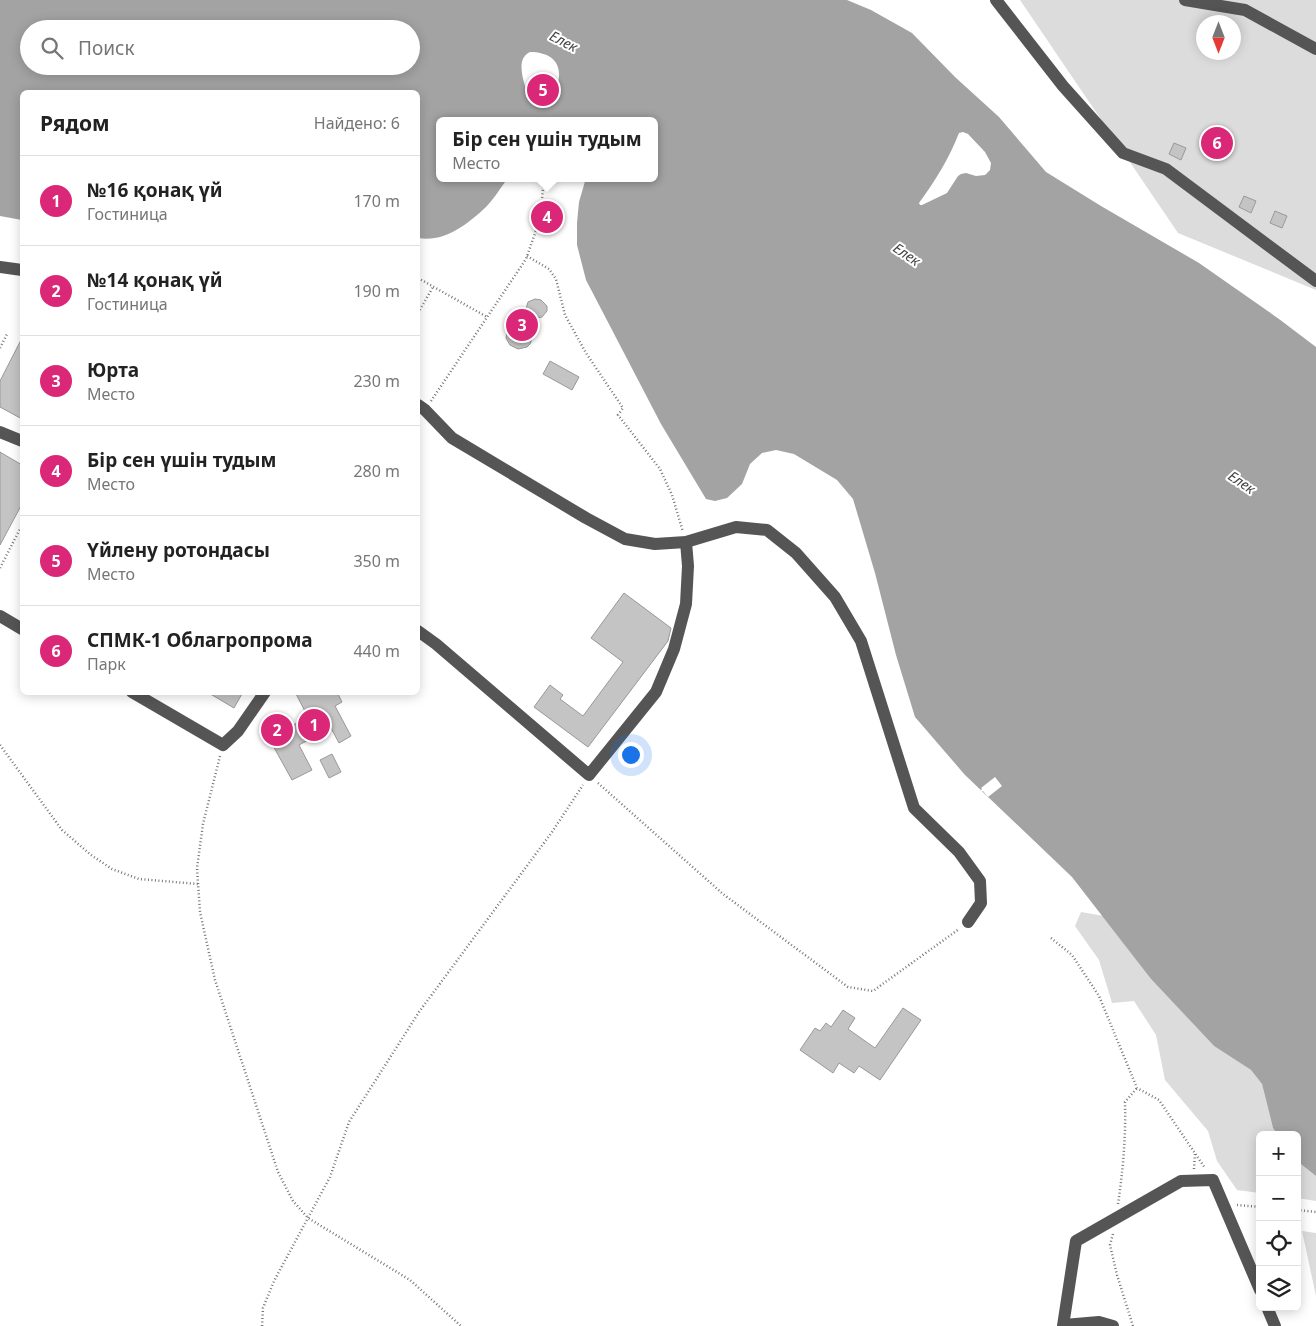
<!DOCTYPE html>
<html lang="ru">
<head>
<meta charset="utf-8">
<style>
  :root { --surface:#fff; --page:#f2f2f2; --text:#222; --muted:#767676; --line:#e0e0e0; --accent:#db2777 }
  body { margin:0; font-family:"Noto Sans",sans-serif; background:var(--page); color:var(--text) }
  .controls { position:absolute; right:15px; bottom:15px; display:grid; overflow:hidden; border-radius:8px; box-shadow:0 2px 12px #0003 }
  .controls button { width:45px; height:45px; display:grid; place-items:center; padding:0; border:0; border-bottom:1px solid var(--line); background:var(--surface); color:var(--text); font:25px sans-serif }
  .compass { position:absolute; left:1196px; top:15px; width:45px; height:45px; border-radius:50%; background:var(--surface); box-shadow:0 2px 12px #0003; rotate:180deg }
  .you { position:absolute; left:630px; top:754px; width:18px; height:18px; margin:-12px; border:4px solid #fff; border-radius:50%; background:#1a73e8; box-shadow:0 0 0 8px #1a73e833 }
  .badge { display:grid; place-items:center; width:32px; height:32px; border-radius:50%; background:var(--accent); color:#fff; font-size:16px; font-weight:700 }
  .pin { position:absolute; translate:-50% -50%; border:2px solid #fff; box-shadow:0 1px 5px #0006 }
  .popup { position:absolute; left:436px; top:117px; width:222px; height:65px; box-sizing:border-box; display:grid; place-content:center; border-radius:8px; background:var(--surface); filter:drop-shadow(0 1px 4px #0005); font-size:16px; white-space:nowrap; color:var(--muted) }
  .popup b { font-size:19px; color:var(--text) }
  .popup::after { content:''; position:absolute; left:50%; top:100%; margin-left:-10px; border:10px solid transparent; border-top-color:var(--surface) }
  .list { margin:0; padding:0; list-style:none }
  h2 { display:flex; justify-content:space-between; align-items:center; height:65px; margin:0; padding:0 20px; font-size:21px }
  h2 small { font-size:16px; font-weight:400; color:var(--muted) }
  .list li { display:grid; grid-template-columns:32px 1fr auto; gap:15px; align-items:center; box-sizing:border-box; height:90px; padding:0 20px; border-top:1px solid var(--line) }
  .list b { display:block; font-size:19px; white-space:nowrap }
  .list p { margin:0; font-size:16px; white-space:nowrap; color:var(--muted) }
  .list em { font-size:16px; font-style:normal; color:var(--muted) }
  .icon { flex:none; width:28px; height:28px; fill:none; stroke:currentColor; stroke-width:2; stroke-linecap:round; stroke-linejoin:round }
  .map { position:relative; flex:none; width:1316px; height:1326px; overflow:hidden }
  .search { position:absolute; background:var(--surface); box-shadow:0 2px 12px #0003; left:20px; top:20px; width:400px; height:55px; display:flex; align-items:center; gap:12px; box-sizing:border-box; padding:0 18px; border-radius:28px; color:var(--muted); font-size:19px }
  .panel { position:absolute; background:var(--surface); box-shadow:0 2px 12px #0003; left:20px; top:90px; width:400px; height:605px; border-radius:8px }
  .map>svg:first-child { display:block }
</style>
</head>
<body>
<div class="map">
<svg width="1316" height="1326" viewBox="0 0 1316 1326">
  <rect width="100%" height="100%" fill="#fff"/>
  <g fill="#dcdcdc" fill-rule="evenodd">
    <path d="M1020 0H1316V290L1178 233ZM1204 22H1234V52H1204Z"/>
    <polygon points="1081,912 1104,916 1151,979 1214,1046 1251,1070 1262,1084 1273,1128 1278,1135 1260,1135 1260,1193 1237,1190 1217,1161 1208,1131 1165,1080 1156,1035 1134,1001 1112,1003 1099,960 1075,926"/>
    <polygon points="1297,1161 1316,1176 1316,1201 1297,1198"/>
    <polygon points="1302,1231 1316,1233 1316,1296"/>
  </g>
  <path fill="#a3a3a3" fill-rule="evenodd" d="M0 0H847L871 10 912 33 955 77 999 117 1046 172 1101 206 1199 263 1279 319 1316 347V1176L1297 1161V1135H1278L1273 1128 1262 1084 1251 1070 1214 1046 1151 979 1072 877 965 775 915 717 896 655 875 573 853 499 837 480 794 454 776 450 762 453 750 464 742 484 727 498 715 501 706 499 661 424 586 280 577 245V223L579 202 586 178H654V121H440V178H508C501 187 494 199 486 207 468 224 444 243 418 238V92H22V220L0 216ZM29 29H411V66H29ZM530 52C550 52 563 62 558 83 556 94 549 102 537 100 535 99 532 99 530 97 527 94 526 90 525 86 522 75 517 58 530 52ZM963 132 968 134 985 152 991 163 990 170 985 175 976 176 966 173 961 174 958 176 947 193 922 205H920L919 203C935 181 949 159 959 133Z"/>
  <polygon fill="#fff" points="995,777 1002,786 988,797 983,791 981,792 980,791 982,789 981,788"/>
  <g fill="#c4c4c4" stroke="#999">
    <polygon points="535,82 551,83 550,98 535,98"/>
    <polygon points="1174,143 1186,148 1181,160 1169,154"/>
    <polygon points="1244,196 1256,201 1251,213 1239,207"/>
    <polygon points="1275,211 1287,216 1282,228 1270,223"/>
    <polygon points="535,299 541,300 547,306 547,311 542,317 532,319 526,309 528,302"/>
    <polygon points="536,318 530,328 533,336 530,344 527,347 518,349 510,345 506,338 507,333 511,326 515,324"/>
    <polygon points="22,338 22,419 0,407 0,381"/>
    <polygon points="550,361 579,377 572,390 543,374"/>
    <polygon points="0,452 22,465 22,504 0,545"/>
    <polygon points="624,593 671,628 668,641 588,747 534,707 550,685 563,695 560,699 583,716 623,662 591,638"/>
    <polygon points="207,692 243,692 234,708"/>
    <polygon points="295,692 337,692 342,702 335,706 351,736 339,743 331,728 299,745 312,770 292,780 261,724 280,713 288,728 308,717"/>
    <polygon points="332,754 341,772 329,778 320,760"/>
    <polygon points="903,1008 921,1020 880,1080 859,1066 854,1073 839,1063 833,1073 800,1050 815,1028 820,1031 826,1023 831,1027 843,1010 855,1018 848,1029 875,1048"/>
  </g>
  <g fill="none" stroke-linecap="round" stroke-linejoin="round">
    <g stroke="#777" stroke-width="2.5" stroke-dasharray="1 2.5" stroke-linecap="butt">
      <polyline points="527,256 549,269 556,279 565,315 586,353 623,408 618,415 660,469 672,495 683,532"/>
      <polyline points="418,278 487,317"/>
      <polyline points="418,313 433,287"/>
      <polyline points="0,348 7,334"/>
      <polyline points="431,401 526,259 540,219 544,178"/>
      <polyline points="0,568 22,525"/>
      <polyline points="0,745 62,830 91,855 112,869 139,879 198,884"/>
      <polyline points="220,756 203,824 197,868 200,912 215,980 278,1172 293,1201 308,1218 410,1280 461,1326"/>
      <polyline points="598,783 723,894 848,987 873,991 959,929"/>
      <polyline points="1051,938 1072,955 1099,996 1137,1088 1159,1100 1205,1168"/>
      <polyline points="1194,1169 1195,1154"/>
      <path d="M1118 1204C1123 1170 1126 1136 1125 1102L1137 1088"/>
      <polyline points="1237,1205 1260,1207"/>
      <polyline points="1297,1210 1316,1212"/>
      <polyline points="1113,1234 1110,1245 1117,1275 1133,1326"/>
      <polyline points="262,1326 263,1308 274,1281 330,1177 349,1122 419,1012 552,832 583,785"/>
    </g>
    <g stroke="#555" stroke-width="12">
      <polyline points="996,0 1063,86 1123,153 1166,169 1316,281"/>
      <polyline points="1185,0 1245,10 1316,49"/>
      <polyline points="0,267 22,270"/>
      <polyline points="418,405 425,410 452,438 586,518 625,539 655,544 686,542 736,527 767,530 796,553 835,597 861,641 914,808 959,852 980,881 981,903 968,922"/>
      <polyline points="0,432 22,441"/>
      <polyline points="0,616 22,629"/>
      <polyline points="418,631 436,644 589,775 656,692 674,649 686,604 688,566 686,542"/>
      <polyline points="132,692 223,745 238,731 265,692"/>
      <polyline points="1267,1307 1275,1326"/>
      <polyline points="1064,1325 1099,1322 1113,1326"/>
      <polyline points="1063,1326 1076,1241 1181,1181 1213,1180 1260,1290"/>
    </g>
  </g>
  <g text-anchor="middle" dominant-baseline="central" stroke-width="4" stroke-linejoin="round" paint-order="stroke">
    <g font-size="14" font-style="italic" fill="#444" stroke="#fff">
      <text transform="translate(564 41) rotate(27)">Елек</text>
      <text transform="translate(907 254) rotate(34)">Елек</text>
      <text transform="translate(1242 482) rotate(34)">Елек</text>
    </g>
  </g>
</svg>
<div class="controls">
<button>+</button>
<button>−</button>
<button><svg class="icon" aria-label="locate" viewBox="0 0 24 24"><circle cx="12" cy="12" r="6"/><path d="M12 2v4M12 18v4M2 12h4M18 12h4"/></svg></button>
<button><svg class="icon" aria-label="layers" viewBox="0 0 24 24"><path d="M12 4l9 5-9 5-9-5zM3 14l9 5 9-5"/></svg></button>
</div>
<svg class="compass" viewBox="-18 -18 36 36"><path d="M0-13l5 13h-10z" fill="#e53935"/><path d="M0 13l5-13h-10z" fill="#767676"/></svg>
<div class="you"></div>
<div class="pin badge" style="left:314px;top:725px">1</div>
<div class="pin badge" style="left:277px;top:730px">2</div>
<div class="pin badge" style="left:522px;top:325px">3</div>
<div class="pin badge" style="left:547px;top:217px">4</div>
<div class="popup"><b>Бір сен үшін тудым</b>Место</div>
<div class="pin badge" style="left:543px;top:90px">5</div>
<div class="pin badge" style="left:1217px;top:143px">6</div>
<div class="search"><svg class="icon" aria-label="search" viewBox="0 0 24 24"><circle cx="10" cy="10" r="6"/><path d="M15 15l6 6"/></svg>Поиск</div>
<section class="panel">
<h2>Рядом<small>Найдено: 6</small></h2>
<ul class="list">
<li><span class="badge">1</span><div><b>№16 қонақ үй</b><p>Гостиница</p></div><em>170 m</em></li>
<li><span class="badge">2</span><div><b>№14 қонақ үй</b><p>Гостиница</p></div><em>190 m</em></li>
<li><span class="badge">3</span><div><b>Юрта</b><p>Место</p></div><em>230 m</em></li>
<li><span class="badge">4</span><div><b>Бір сен үшін тудым</b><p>Место</p></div><em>280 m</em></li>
<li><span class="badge">5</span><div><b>Үйлену ротондaсы</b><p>Место</p></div><em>350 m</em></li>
<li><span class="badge">6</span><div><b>СПМК-1 Облагропрома</b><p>Парк</p></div><em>440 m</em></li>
</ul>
</section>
</div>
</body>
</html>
